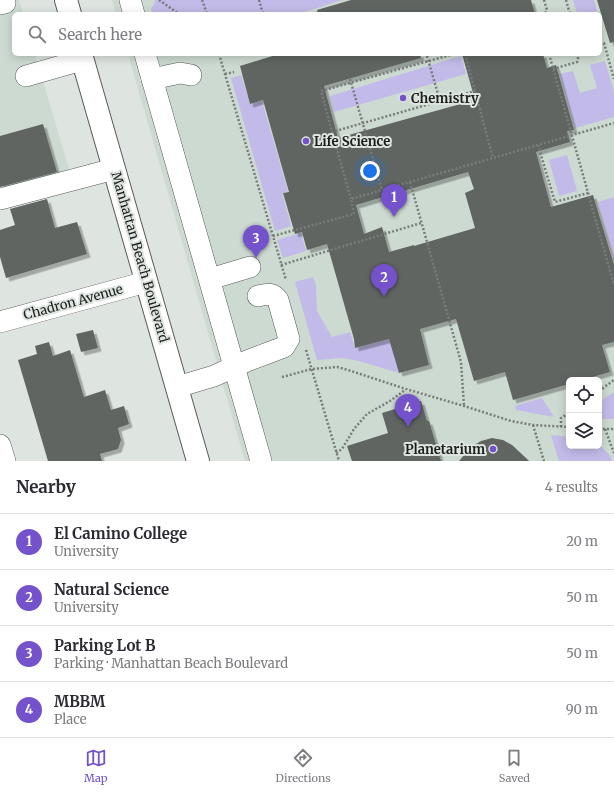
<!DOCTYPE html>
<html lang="en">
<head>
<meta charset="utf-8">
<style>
  :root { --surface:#fff; --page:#f7f7f7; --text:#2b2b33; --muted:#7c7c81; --line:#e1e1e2; --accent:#7452cb }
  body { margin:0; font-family:Merriweather,serif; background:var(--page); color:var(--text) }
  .controls { position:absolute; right:12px; bottom:12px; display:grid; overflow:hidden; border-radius:6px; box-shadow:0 2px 10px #0003 }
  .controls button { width:36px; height:36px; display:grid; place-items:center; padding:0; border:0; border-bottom:1px solid var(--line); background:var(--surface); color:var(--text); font:20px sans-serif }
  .you { position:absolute; left:370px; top:171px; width:14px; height:14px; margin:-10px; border:3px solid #fff; border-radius:50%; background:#1a73e8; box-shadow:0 0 0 6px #1a73e833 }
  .badge { display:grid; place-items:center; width:26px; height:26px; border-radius:50%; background:var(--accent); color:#fff; font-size:13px; font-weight:700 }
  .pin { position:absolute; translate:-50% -33px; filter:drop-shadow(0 1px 2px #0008) }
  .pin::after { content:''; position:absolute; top:21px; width:14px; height:12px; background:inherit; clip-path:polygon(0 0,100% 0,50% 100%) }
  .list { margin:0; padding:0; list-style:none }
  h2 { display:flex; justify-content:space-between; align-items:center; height:52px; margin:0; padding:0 16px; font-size:17px }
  h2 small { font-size:13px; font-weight:400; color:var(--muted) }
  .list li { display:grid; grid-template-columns:26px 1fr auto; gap:12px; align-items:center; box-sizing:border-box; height:56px; padding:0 16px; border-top:1px solid var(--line) }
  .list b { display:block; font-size:15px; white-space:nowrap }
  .list p { margin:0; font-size:13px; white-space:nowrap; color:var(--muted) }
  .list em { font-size:13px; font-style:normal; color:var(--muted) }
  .icon { flex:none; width:22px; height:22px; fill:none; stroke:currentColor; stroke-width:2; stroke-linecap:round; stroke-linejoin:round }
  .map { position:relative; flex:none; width:614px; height:461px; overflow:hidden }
  .search { position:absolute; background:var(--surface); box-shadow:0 2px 10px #0003; left:12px; right:12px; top:12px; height:44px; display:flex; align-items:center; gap:10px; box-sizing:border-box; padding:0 14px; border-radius:6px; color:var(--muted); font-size:15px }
  .sheet { height:276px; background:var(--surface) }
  nav { display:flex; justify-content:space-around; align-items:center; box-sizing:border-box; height:56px; border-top:1px solid var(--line); background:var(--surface); font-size:11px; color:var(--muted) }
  nav a { display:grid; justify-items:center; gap:2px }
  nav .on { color:var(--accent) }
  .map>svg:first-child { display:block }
</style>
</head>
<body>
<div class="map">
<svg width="614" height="461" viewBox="0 0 614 461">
  <defs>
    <filter id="shadow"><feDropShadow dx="3.5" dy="3.5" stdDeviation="0" flood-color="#0004"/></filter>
  </defs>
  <rect width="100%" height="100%" fill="#dee4e0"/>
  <g fill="#cddad1" fill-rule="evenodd">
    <polygon points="0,0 19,0 23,14 14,14 14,54 35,54 74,186 0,208"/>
    <path d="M112 0H614V461H245L128 54H600V14H116ZM569 380H599V446H569Z"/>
  </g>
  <g fill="#c2bbe9">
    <polygon points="156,0 342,0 304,12 304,14 153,14 151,9"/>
    <polygon points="573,0 594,0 598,14 577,14"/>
    <polygon points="461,56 466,74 334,112 330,96"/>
    <polygon points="605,61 614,92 614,117 575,128 560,74 573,71 580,93 597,88 590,65"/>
    <polygon points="241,75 250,104 262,101 288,191 282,193 291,226 275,231 231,78"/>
    <polygon points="567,155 577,191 559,196 549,160"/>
    <polygon points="614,197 614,259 598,202"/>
    <polygon points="301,233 306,251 283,258 277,240"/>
    <polygon points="313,277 316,285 317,311 332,337 350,332 355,348 398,336 404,355 394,357 399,373 359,361 342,358 317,360 295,282"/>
    <polygon points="614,392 614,419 599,419 599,402"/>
    <polygon points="542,398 554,417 516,410 515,406"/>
    <polygon points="551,435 569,437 569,446 599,446 599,444 611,457 612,461 559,461"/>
  </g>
  <g fill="#606562" fill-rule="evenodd" filter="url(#shadow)">
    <polygon points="351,0 531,0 535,14 318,14 317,10"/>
    <polygon points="597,0 614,0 614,42 610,43"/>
    <path d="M279 54H420L421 58 324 86 338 138 475 100 462 54H543L547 68 556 65 574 130 567 131 570 142 536 152 551 207 593 195 614 265V342L602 345 610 372 582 380H569V384L513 400 505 372 474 381 456 319 420 329 429 365 399 373 389 339 355 348 354 339 327 244 307 250 302 232 295 234 283 193 289 192 263 100 250 104 240 66ZM468 172 474 189 465 193 475 228 414 246V245L389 252 382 227 364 234 356 205Z"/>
    <polygon points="43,124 57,172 0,187 0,136"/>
    <polygon points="47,199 55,228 77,222 87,254 6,278 0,257 0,230 15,225 10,209"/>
    <polygon points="93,330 98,348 81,352 76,334"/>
    <polygon points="49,342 53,356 70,350 84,397 105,390 111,410 124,406 129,424 118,428 121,440 118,449 100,454 102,461 48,461 18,360 37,354 35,346"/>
    <polygon points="421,401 427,421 429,421 441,461 352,461 347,446 388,433 382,413"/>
    <polygon points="492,438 503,440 512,445 529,461 459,461 471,447 481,441"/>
  </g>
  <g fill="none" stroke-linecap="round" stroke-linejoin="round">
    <g stroke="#575c58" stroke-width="22">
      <g id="minor">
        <polyline points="130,0 134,14"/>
        <polyline points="0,4 5,3"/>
        <polyline points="145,54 261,461"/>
        <polyline points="26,76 82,60"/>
        <polyline points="152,79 180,73 191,75"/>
        <polyline points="0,199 114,169"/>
        <polyline points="210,279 250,267"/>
        <polyline points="0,322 146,282"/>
        <path d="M177 387 214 376 247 361 284 347 289 339 278 300C272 292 267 294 258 296"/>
        <polyline points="0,445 5,461"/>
      </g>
    </g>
    <g stroke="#575c58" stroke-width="24">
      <g id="major">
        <polyline points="66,0 70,14"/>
        <polyline points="81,54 198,461"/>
      </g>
    </g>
    <g stroke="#787c79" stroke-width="2.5" stroke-dasharray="2 2" stroke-linecap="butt">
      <polyline points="159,0 179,14"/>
      <polyline points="202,0 207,14"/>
      <polyline points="259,0 263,14"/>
      <polyline points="544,0 547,10 545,14"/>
      <polyline points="566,0 570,14"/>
      <polyline points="600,44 604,43 614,79"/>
      <polyline points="219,54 286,280"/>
      <polyline points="275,54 275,55"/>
      <polyline points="454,54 321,91 332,132 475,91"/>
      <polyline points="465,54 493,158"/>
      <polyline points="549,54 614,285"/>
      <polyline points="427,56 440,101"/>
      <polyline points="553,69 577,62 579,54"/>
      <polyline points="225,74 234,72"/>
      <polyline points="350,79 382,190"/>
      <polyline points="332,132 351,199"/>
      <polyline points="538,145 555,202 588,193"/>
      <polyline points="410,182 461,362 464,406"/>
      <polyline points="273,236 354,214 351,199 614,123"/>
      <polyline points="281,265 421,223"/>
      <polyline points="306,350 339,461"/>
      <polyline points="282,377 312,369 337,367 348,370 406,389 464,406 511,421 533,425 569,427"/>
      <polyline points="599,391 614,380"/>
      <polyline points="533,425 544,461"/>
      <polyline points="561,427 561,418 569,413"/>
      <polyline points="599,429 614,429"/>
      <polyline points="605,429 614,453"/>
      <polyline points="336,453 342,449 354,429 367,414 390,401 405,390"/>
    </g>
    <use href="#minor" stroke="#fff" stroke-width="21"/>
    <use href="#major" stroke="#fff" stroke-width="22"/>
  </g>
  <g fill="#7452cb" stroke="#dee4e0" stroke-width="1.5">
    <circle cx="403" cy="98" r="4"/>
    <circle cx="306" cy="141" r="4"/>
    <circle cx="493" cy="449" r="4"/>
  </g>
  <g text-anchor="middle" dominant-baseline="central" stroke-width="4" stroke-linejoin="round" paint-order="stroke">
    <g font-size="13" font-weight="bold" fill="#1d1f1d" stroke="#dee4e0" text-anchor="start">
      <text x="411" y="98">Chemistry</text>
      <text x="314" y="141">Life Science</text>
      <text x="485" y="449" text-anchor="end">Planetarium</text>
    </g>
    <g font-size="13" fill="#1d1f1d" stroke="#dee4e0">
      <text transform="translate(140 257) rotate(74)">Manhattan Beach Boulevard</text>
      <text transform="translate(73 302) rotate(-15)">Chadron Avenue</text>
    </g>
  </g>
</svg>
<div class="controls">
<button><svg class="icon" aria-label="locate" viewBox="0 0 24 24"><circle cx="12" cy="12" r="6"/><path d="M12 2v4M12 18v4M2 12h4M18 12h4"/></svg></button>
<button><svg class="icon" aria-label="layers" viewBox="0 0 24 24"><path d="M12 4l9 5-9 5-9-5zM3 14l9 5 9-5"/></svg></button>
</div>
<div class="you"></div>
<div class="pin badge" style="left:394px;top:217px">1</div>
<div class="pin badge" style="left:384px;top:297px">2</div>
<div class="pin badge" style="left:256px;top:258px">3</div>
<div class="pin badge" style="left:408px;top:427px">4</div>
<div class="search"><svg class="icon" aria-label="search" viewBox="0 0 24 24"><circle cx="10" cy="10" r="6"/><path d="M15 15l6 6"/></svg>Search here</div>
</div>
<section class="sheet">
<h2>Nearby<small>4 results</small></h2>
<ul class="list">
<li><span class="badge">1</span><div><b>El Camino College</b><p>University</p></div><em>20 m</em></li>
<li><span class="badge">2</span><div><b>Natural Science</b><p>University</p></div><em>50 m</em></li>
<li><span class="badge">3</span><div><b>Parking Lot B</b><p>Parking · Manhattan Beach Boulevard</p></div><em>50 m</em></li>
<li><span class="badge">4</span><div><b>MBBM</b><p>Place</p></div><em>90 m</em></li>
</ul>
</section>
<nav>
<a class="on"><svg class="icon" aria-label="map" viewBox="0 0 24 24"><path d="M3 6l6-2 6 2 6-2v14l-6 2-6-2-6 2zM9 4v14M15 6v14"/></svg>Map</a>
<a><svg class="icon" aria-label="directions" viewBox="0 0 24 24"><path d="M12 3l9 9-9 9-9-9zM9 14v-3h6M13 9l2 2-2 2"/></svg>Directions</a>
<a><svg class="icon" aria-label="saved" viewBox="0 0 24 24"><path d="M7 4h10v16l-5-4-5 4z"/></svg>Saved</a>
</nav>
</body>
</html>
